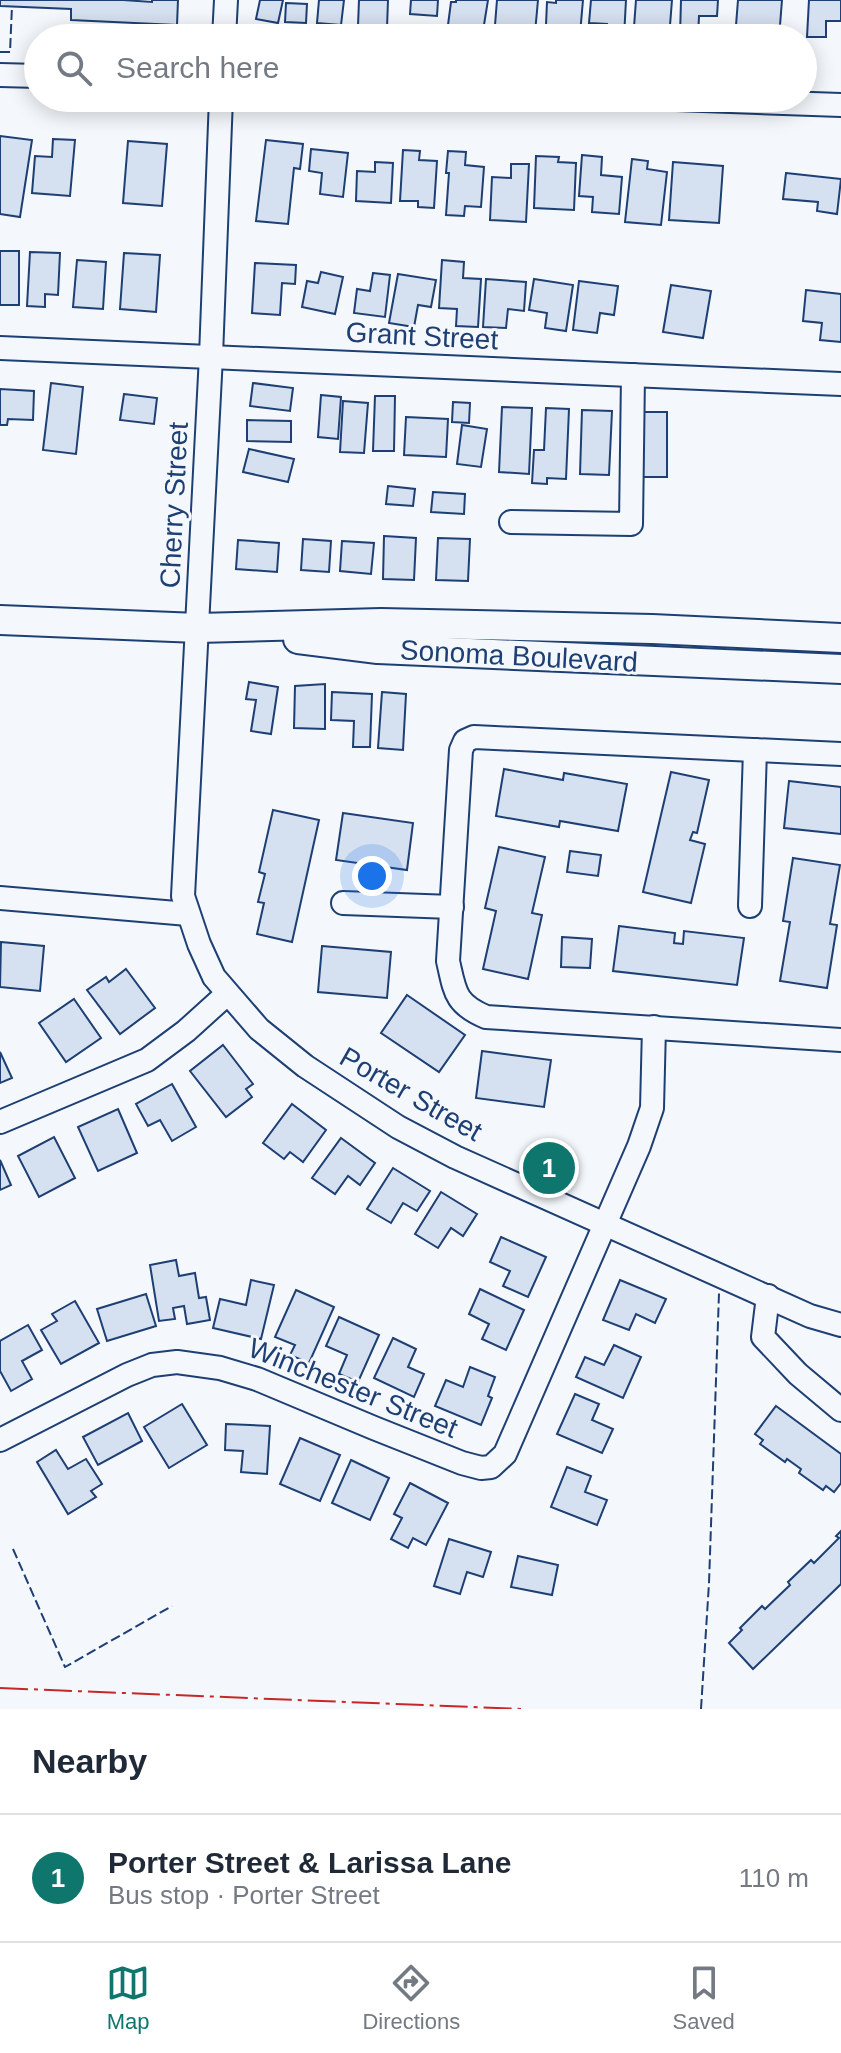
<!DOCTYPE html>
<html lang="en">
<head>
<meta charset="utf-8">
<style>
  :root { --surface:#fff; --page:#f2f2f3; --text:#1f2937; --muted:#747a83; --line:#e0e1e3; --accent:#0f766e }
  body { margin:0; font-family:Arial,sans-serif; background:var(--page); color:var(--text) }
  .you { position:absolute; left:372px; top:876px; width:28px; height:28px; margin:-20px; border:6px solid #fff; border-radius:50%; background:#1a73e8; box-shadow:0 0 0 12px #1a73e833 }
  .badge { display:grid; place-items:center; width:52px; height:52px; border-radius:50%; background:var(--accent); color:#fff; font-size:26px; font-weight:700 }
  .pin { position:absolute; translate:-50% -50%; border:4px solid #fff; box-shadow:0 2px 8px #0006 }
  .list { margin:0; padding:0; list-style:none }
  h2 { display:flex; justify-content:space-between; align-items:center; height:104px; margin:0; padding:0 32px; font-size:34px }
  h2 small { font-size:26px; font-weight:400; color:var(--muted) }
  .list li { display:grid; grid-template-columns:52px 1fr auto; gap:24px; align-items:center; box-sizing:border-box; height:128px; padding:0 32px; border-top:2px solid var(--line) }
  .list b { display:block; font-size:30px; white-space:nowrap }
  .list p { margin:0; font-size:26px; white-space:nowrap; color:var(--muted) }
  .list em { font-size:26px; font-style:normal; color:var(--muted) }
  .icon { flex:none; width:44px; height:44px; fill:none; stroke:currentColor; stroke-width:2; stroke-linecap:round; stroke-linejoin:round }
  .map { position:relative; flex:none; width:841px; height:1709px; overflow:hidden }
  .search { position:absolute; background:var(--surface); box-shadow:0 4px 20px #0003; left:24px; right:24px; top:24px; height:88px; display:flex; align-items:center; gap:20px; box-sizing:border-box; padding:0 28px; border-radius:44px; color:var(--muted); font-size:30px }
  .sheet { height:232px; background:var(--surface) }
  nav { display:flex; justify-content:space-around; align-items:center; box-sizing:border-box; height:112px; border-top:2px solid var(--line); background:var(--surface); font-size:22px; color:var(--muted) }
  nav a { display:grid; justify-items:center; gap:4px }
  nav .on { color:var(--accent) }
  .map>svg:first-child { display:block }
</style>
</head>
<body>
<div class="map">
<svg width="841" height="1709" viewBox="0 0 841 1709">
  <rect width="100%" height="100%" fill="#f4f7fb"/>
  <g fill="#d5e0f0" stroke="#1d3f73" stroke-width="2">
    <polygon points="0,0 123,0 152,2 152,0 178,0 177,25 71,20 71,9 0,6"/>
    <polygon points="260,0 283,0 278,23 256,19"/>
    <polygon points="319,0 344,0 341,25 317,23"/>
    <polygon points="359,0 388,0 387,28 358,26"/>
    <polygon points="411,0 438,0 437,16 410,14"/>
    <polygon points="456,0 488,0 483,31 448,25 451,2 456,2"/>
    <polygon points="497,0 538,0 535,33 520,32 520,27 495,25"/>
    <polygon points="556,0 583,0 580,34 558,33 559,25 546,25 547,2 556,3"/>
    <polygon points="591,0 626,0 624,37 606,36 607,24 589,23"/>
    <polygon points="636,0 672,0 669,38 652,37 653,29 634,27"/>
    <polygon points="681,0 718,0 717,16 699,16 698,37 680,36"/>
    <polygon points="738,0 782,0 779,38 735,38"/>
    <polygon points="809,0 841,0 841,21 826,21 826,37 807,37"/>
    <polygon points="286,3 307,4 306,23 285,22"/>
    <polygon points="0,136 32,140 20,217 0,214"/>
    <polygon points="53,139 75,140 70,196 32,193 35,156 52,157"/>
    <polygon points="266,140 303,144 300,169 294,168 288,224 256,221"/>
    <polygon points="128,141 167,144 162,206 123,203"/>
    <polygon points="311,149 348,153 343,197 320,194 322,173 309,171"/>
    <polygon points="403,150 420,151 419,160 437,161 434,208 418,207 418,201 400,201"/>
    <polygon points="448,151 466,152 465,165 484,167 481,207 465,206 464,216 446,215 449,173 446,173"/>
    <polygon points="582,155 602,157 601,175 622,177 619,214 592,212 593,197 579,196"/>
    <polygon points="536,156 559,157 558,162 576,163 574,210 534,208"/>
    <polygon points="632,159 648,161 647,169 667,172 661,225 625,222"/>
    <polygon points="375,162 393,163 391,203 356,201 357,171 375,172"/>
    <polygon points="673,162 723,166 719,223 669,220"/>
    <polygon points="511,164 529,164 526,222 490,220 492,177 511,178"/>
    <polygon points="786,173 841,179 837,214 817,211 818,202 783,199"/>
    <rect x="0" y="251" width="19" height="54"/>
    <polygon points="30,252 60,253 58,295 45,294 45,307 27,306"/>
    <polygon points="124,253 160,255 156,312 120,309"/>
    <polygon points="77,260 106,262 103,309 73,307"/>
    <polygon points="442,260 464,262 463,278 481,279 478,327 456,326 457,309 439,308"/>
    <polygon points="255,263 296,265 295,284 282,283 280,315 252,313"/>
    <polygon points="321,272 343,277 335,314 302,307 307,281 318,283"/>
    <polygon points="373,273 390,275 385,317 354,313 357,289 370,291"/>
    <polygon points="398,274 436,280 431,307 418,305 414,327 389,323"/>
    <polygon points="486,279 526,282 524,311 508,309 506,328 483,327"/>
    <polygon points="534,279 573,285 566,331 545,328 547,313 529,310"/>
    <polygon points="579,281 618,286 614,315 600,313 597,333 573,330"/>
    <polygon points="671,285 711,291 703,338 663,332"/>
    <polygon points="806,290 841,294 841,342 820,340 822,323 803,321"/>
    <polygon points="51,383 83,387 76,454 43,450"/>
    <polygon points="253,383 293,388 290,411 250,406"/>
    <polygon points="0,389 34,391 33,420 8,419 7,425 0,425"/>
    <polygon points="124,394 157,398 154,424 120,420"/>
    <polygon points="321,395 341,397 338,439 318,437"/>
    <polygon points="375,396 395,396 394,451 373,451"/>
    <polygon points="343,401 368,403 364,453 340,452"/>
    <polygon points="453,402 470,403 469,423 452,422"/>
    <polygon points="502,407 532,408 529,474 499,472"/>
    <polygon points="546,408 569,409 566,479 547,478 547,484 532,483 534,450 544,450"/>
    <polygon points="582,410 612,411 609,475 580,474"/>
    <rect x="637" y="412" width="30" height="65"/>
    <polygon points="406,417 448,419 446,457 404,455"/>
    <polygon points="247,420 291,421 291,442 247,441"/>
    <polygon points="462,425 487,429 481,467 457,464"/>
    <polygon points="249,449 294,459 288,482 243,472"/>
    <polygon points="388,486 415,489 413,506 386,504"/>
    <polygon points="433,492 465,494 464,514 431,512"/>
    <polygon points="384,536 416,538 414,580 383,579"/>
    <polygon points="438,538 470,539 468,581 436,580"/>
    <polygon points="303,539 331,541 329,572 301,570"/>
    <polygon points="238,540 279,543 277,572 236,569"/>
    <polygon points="342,541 374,543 371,574 340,571"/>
    <polygon points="249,682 278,687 271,734 251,731 256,700 246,699"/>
    <polygon points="325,684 325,729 294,728 295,686"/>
    <polygon points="332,692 372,694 370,747 353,747 354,721 331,720"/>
    <polygon points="382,692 406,694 403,750 378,748"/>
    <polygon points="504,769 563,780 564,773 627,784 618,831 560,821 559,827 496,816"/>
    <polygon points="671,772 709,780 697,833 693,832 690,840 705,844 691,903 643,892"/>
    <polygon points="789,781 841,787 841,834 784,828"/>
    <polygon points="273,810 319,820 292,942 257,934 264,903 258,902 265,874 259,872"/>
    <polygon points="343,813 413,823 407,870 336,860"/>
    <polygon points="499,847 545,857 532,913 542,915 528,979 483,969 496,911 485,908"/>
    <polygon points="570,851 601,855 598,876 567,872"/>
    <polygon points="793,858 840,865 830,924 837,925 827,988 780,981 790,922 783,921"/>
    <polygon points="619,926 675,933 674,943 683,944 684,931 744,938 737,985 613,971"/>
    <polygon points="562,937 592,939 590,968 561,967"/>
    <polygon points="1,942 44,946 40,991 0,987"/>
    <polygon points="322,946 391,952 387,998 318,992"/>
    <polygon points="126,969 155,1008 120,1034 87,990 106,977 109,982"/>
    <polygon points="407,995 465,1035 439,1072 381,1033"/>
    <polygon points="74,999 101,1038 66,1062 39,1023"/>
    <polygon points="223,1045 253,1084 246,1089 252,1097 226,1117 190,1071"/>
    <polygon points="482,1051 551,1060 544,1107 476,1098"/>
    <polygon points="0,1052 12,1078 0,1083"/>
    <polygon points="172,1084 196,1127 172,1141 160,1120 148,1126 136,1104"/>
    <polygon points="292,1104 326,1130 303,1162 290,1152 284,1159 263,1143"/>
    <polygon points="118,1109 137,1153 98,1171 78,1127"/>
    <polygon points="54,1137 75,1178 39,1197 18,1156"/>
    <polygon points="341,1138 375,1163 360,1185 348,1176 335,1194 312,1178"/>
    <polygon points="0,1160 11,1185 0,1190"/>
    <polygon points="393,1168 430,1191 417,1211 403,1203 391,1223 367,1209"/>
    <polygon points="441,1192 477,1214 463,1236 451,1228 438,1248 415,1234"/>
    <polygon points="501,1237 546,1257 528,1297 503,1286 510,1271 490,1262"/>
    <polygon points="176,1260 179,1276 195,1273 199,1298 206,1297 210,1320 187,1324 184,1306 173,1308 175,1319 159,1321 150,1265"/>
    <polygon points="251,1280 274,1285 261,1339 213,1328 220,1299 246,1305"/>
    <polygon points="620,1280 666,1299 655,1323 636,1314 629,1330 603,1320"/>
    <polygon points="480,1289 524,1310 506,1350 482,1339 489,1324 469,1314"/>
    <polygon points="296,1290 334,1307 309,1363 290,1355 295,1345 275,1337"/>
    <polygon points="146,1294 156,1326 107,1341 97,1309"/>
    <polygon points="75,1301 99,1343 61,1364 41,1330 57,1321 52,1314"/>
    <polygon points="339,1317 379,1335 358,1382 339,1374 347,1355 326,1346"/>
    <polygon points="28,1325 42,1350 22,1361 32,1379 11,1391 0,1371 0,1341"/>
    <polygon points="393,1338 416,1349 408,1367 424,1374 414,1397 374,1378"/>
    <polygon points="614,1345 641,1357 623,1398 576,1377 585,1357 604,1365"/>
    <polygon points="470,1367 495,1377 488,1396 492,1398 481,1425 435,1406 446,1380 463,1387"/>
    <polygon points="575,1394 599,1404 592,1420 613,1429 602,1453 557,1434"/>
    <polygon points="182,1404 207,1445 169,1468 144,1427"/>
    <polygon points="776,1406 841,1454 841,1483 834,1492 826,1486 823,1490 799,1473 801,1469 787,1459 785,1462 760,1444 763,1440 755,1434"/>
    <polygon points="128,1413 142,1441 98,1465 83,1437"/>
    <polygon points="226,1424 270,1426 267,1474 241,1472 243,1451 225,1450"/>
    <polygon points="300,1438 340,1455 320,1501 280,1484"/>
    <polygon points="56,1450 68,1469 86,1459 102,1484 91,1491 96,1497 68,1514 37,1462"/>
    <polygon points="351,1460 389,1478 370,1520 332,1503"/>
    <polygon points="567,1467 591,1476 585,1492 607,1500 597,1525 551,1507"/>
    <polygon points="410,1483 448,1503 426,1545 413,1538 408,1548 391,1539 402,1518 394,1514"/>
    <polygon points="841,1531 841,1584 753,1669 729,1643 742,1630 740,1628 762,1606 765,1609 790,1585 788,1582 811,1560 814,1563 839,1538 836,1536"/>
    <polygon points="449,1539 491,1552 483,1577 467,1572 460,1594 434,1586"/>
    <polygon points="518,1556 558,1565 552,1595 511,1587"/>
  </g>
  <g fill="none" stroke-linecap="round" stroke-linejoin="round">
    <g stroke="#1d3f73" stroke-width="26">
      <g id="minor">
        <polyline points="224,38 226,0"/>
        <polyline points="0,75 38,76"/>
        <polyline points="221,98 211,356 183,896 199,944 214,977 259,1029 305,1066 398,1127 455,1157 810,1316 841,1325"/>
        <polyline points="648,98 841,105"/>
        <polyline points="0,348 841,384"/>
        <polyline points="511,522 631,524 633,375"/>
        <path d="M841 754 474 737 465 741 461 750 448 961C455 992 455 1004 486 1017L841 1040"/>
        <polyline points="0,898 188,914"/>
        <polyline points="343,903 452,907"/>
        <polyline points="750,906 755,750"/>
        <polyline points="0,1122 147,1060 186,1031 227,994"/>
        <polyline points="768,1296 763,1337 798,1374 841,1410"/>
        <polyline points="0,1440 127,1375 152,1365 177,1362 220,1368 257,1379 374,1428 462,1463 481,1468 491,1467 505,1454 639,1146 652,1108 654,1027"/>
      </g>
    </g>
    <g stroke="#1d3f73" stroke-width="32">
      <g id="major">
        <polyline points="0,620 198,628 381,623 652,629 841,638"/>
        <polyline points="298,639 378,649 841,669"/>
      </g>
    </g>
    <use href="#minor" stroke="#f4f7fb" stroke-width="22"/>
    <use href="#major" stroke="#f4f7fb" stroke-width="28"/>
    <g stroke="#1d3f73" stroke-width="2" stroke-dasharray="10 4" stroke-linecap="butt">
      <polyline points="0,52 10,52 12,6"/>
      <polyline points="13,1549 65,1667 172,1606"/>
      <polyline points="701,1709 709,1583 719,1293"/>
    </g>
    <polyline stroke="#c62828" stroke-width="2" stroke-dasharray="28 6 4 6" stroke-linecap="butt" points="0,1688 521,1709"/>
  </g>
  <g text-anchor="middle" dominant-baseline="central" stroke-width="6" stroke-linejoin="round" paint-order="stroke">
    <g font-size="28" fill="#1d3f73" stroke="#f4f7fb">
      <text transform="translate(422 336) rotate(3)">Grant Street</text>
      <text transform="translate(174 505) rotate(-87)">Cherry Street</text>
      <text transform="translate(519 656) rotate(3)">Sonoma Boulevard</text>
      <text transform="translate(411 1094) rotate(30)">Porter Street</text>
      <text transform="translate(353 1388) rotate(22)">Winchester Street</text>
    </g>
  </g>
</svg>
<div class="you"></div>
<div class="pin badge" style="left:549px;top:1168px">1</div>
<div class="search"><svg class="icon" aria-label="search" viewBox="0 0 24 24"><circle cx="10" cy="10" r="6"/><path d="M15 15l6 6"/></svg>Search here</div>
</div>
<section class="sheet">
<h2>Nearby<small></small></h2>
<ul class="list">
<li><span class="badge">1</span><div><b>Porter Street &amp; Larissa Lane</b><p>Bus stop · Porter Street</p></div><em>110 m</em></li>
</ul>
</section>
<nav>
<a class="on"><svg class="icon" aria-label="map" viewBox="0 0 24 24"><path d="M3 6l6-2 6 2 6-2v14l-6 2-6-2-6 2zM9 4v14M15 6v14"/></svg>Map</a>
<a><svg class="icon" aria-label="directions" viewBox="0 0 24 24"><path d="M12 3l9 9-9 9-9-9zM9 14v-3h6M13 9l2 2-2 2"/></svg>Directions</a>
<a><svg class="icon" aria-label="saved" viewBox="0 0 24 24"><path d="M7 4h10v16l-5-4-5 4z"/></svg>Saved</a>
</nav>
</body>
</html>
